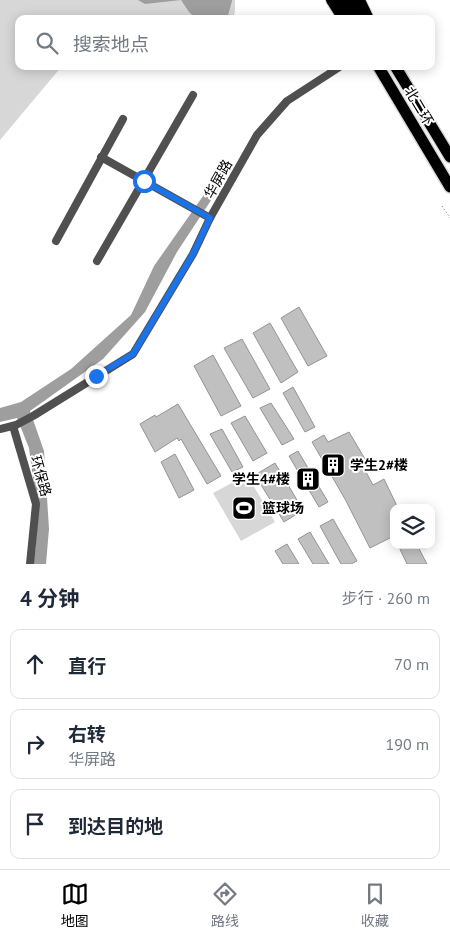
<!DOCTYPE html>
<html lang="zh">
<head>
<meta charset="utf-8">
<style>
  :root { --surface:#fff; --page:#f2f2f3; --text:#1f2937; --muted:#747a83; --line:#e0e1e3; --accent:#000 }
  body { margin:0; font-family:"PT Sans","Noto Sans SC",sans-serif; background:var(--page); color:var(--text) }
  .controls { position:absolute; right:15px; bottom:15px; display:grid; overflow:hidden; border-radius:10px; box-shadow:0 2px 12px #0003 }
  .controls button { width:45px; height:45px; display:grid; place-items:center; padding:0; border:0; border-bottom:1px solid var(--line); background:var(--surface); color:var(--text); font:25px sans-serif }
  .stop { position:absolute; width:15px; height:15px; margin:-11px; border:4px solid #1a73e8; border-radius:50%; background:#fff }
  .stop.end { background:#1a73e8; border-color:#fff; box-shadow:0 1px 5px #0008 }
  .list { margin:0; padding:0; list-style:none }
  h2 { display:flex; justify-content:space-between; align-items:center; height:65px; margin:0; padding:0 20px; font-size:21px }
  h2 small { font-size:16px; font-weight:400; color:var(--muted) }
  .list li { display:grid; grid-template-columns:32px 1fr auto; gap:15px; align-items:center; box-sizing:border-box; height:70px; margin:0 10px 10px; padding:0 10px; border:1px solid var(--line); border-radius:10px }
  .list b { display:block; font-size:19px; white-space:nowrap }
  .list p { margin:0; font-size:16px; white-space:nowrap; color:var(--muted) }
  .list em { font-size:16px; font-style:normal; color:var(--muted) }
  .icon { flex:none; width:28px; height:28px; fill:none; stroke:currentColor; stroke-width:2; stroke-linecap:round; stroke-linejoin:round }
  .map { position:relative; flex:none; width:450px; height:564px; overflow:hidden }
  .search { position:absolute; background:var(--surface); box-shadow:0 2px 12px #0003; left:15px; right:15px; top:15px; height:55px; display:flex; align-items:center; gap:12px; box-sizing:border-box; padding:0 18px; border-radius:10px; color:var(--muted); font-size:19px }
  .sheet { height:305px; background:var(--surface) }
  nav { display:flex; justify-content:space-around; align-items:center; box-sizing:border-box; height:70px; border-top:1px solid var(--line); background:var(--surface); font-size:14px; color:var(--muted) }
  nav a { display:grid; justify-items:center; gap:2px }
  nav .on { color:var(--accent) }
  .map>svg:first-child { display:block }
</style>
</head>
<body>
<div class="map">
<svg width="450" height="564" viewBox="0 0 450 564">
  <rect width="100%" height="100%" fill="#fff"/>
  <g fill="#d7d7d7">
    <polygon points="0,0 235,0 235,12 232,19 19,19 19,66 62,66 0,140"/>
    <polygon points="247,475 275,522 241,541 213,493"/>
  </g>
  <g fill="#9e9e9e">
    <polygon points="138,0 232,0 232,1 227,19 197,19 189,12 181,0 145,4"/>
    <polygon points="215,179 223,182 177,252 145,312 103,359 30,411 44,451 49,529 46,564 32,564 35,553 38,515 29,448 17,418 0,422 0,408 21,402 71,369 131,315 154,266"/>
  </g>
  <g fill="#c0c0c0" stroke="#949494">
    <polygon points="299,307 327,356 308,366 281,318"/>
    <polygon points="270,323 298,372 281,383 253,333"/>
    <polygon points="242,339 270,389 253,398 224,348"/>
    <polygon points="213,355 241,406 221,416 194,366"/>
    <polygon points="293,387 315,427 305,432 283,393"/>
    <polygon points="271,403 294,439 282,445 260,408"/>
    <polygon points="178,404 221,476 207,484 181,439 179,441 177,438 155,452 140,424 155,415 156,417"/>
    <polygon points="245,416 267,453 253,461 231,423"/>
    <polygon points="222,429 243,467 232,472 210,434"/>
    <polygon points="349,432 365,459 360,461 373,485 384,479 398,508 394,508 394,536 370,548 345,499 312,442 324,435 328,442"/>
    <polygon points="298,451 328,502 319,507 289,456"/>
    <polygon points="175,454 194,490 179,498 161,462"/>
    <polygon points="275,463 303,510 284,522 255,475"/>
    <polygon points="333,519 357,561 351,564 341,564 320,526"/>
    <polygon points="310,532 329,564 313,564 298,539"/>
    <polygon points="287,544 299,564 283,564 275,551"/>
    <polygon points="403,545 417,545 427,564 407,564 399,547"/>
  </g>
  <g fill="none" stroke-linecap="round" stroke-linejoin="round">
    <g stroke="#dbdbdb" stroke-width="12">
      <g id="major">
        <polyline points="331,0 343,19"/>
        <polyline points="360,0 369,19"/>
      </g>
    </g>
    <g stroke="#dbdbdb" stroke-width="14">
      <g id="highway">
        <polyline points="340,0 351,19"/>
        <polyline points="351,0 363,19"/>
        <polyline points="378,66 450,187"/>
        <polyline points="395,66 450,157"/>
      </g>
    </g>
    <polyline stroke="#727272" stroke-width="1" stroke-dasharray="1 2.5" stroke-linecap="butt" points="442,206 450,218"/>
    <g stroke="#505050" stroke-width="8">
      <polyline points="101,157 210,218"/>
      <polyline points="56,241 123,119"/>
      <polyline points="97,261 193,95"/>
      <polyline points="13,426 36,504 30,564"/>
      <polyline points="0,429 16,425 33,416 133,354 193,254 210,218 257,135 287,101 341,66"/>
    </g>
    <use href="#major" stroke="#000" stroke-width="10"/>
    <use href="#highway" stroke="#000" stroke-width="11"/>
  </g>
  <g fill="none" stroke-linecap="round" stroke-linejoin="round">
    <polyline stroke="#1a73e8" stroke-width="6" points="96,376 133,354 193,254 210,218 144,181"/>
  </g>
  <defs>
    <g id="building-square" transform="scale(1.25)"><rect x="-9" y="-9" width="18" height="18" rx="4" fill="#000" stroke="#fff"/><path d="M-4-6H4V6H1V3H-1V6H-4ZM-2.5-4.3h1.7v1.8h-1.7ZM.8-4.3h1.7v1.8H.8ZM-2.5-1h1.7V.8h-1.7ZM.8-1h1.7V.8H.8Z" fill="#fff"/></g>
    <g id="stadium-square" transform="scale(1.25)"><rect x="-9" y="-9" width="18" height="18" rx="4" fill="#000" stroke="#fff"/><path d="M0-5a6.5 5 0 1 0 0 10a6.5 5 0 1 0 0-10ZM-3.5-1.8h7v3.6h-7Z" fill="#fff"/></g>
  </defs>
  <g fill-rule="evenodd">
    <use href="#building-square" x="333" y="465"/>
    <use href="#building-square" x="308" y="479"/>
    <use href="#stadium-square" x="244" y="508"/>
  </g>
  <g text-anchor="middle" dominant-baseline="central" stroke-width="4" stroke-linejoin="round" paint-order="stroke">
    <g font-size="14" fill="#000" stroke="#fff">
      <text transform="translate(419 106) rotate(59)">北二环</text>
      <text transform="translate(218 179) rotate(-61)">华屏路</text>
      <text transform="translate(41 476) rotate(74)">环保路</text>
    </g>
    <g font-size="14" font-weight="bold" fill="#000" stroke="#fff" text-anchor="start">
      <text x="350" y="465">学生2#楼</text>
      <text x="290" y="479" text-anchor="end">学生4#楼</text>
      <text x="262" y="508">篮球场</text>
    </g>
  </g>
</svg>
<div class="controls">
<button><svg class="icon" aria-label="layers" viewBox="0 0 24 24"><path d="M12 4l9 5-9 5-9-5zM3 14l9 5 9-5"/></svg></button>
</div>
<div class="stop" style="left:144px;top:181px"></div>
<div class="stop end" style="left:96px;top:376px"></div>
<div class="search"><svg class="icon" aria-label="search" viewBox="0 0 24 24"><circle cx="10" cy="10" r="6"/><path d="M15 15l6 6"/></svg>搜索地点</div>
</div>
<section class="sheet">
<h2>4 分钟<small>步行 · 260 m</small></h2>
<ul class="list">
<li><svg class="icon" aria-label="ahead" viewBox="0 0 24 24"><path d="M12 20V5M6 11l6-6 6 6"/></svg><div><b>直行</b></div><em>70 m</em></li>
<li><svg class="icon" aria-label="right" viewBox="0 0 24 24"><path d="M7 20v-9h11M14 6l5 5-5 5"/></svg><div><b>右转</b><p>华屏路</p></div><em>190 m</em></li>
<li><svg class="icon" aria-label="arrive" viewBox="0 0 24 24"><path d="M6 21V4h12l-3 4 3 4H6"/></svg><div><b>到达目的地</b></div></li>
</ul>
</section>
<nav>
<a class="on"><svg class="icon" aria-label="map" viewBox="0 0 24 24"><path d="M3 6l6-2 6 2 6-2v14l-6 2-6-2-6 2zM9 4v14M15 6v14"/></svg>地图</a>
<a><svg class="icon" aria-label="directions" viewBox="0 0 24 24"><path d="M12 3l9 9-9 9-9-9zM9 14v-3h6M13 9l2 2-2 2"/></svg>路线</a>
<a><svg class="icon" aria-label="saved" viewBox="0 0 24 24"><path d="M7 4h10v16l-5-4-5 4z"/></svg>收藏</a>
</nav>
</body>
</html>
